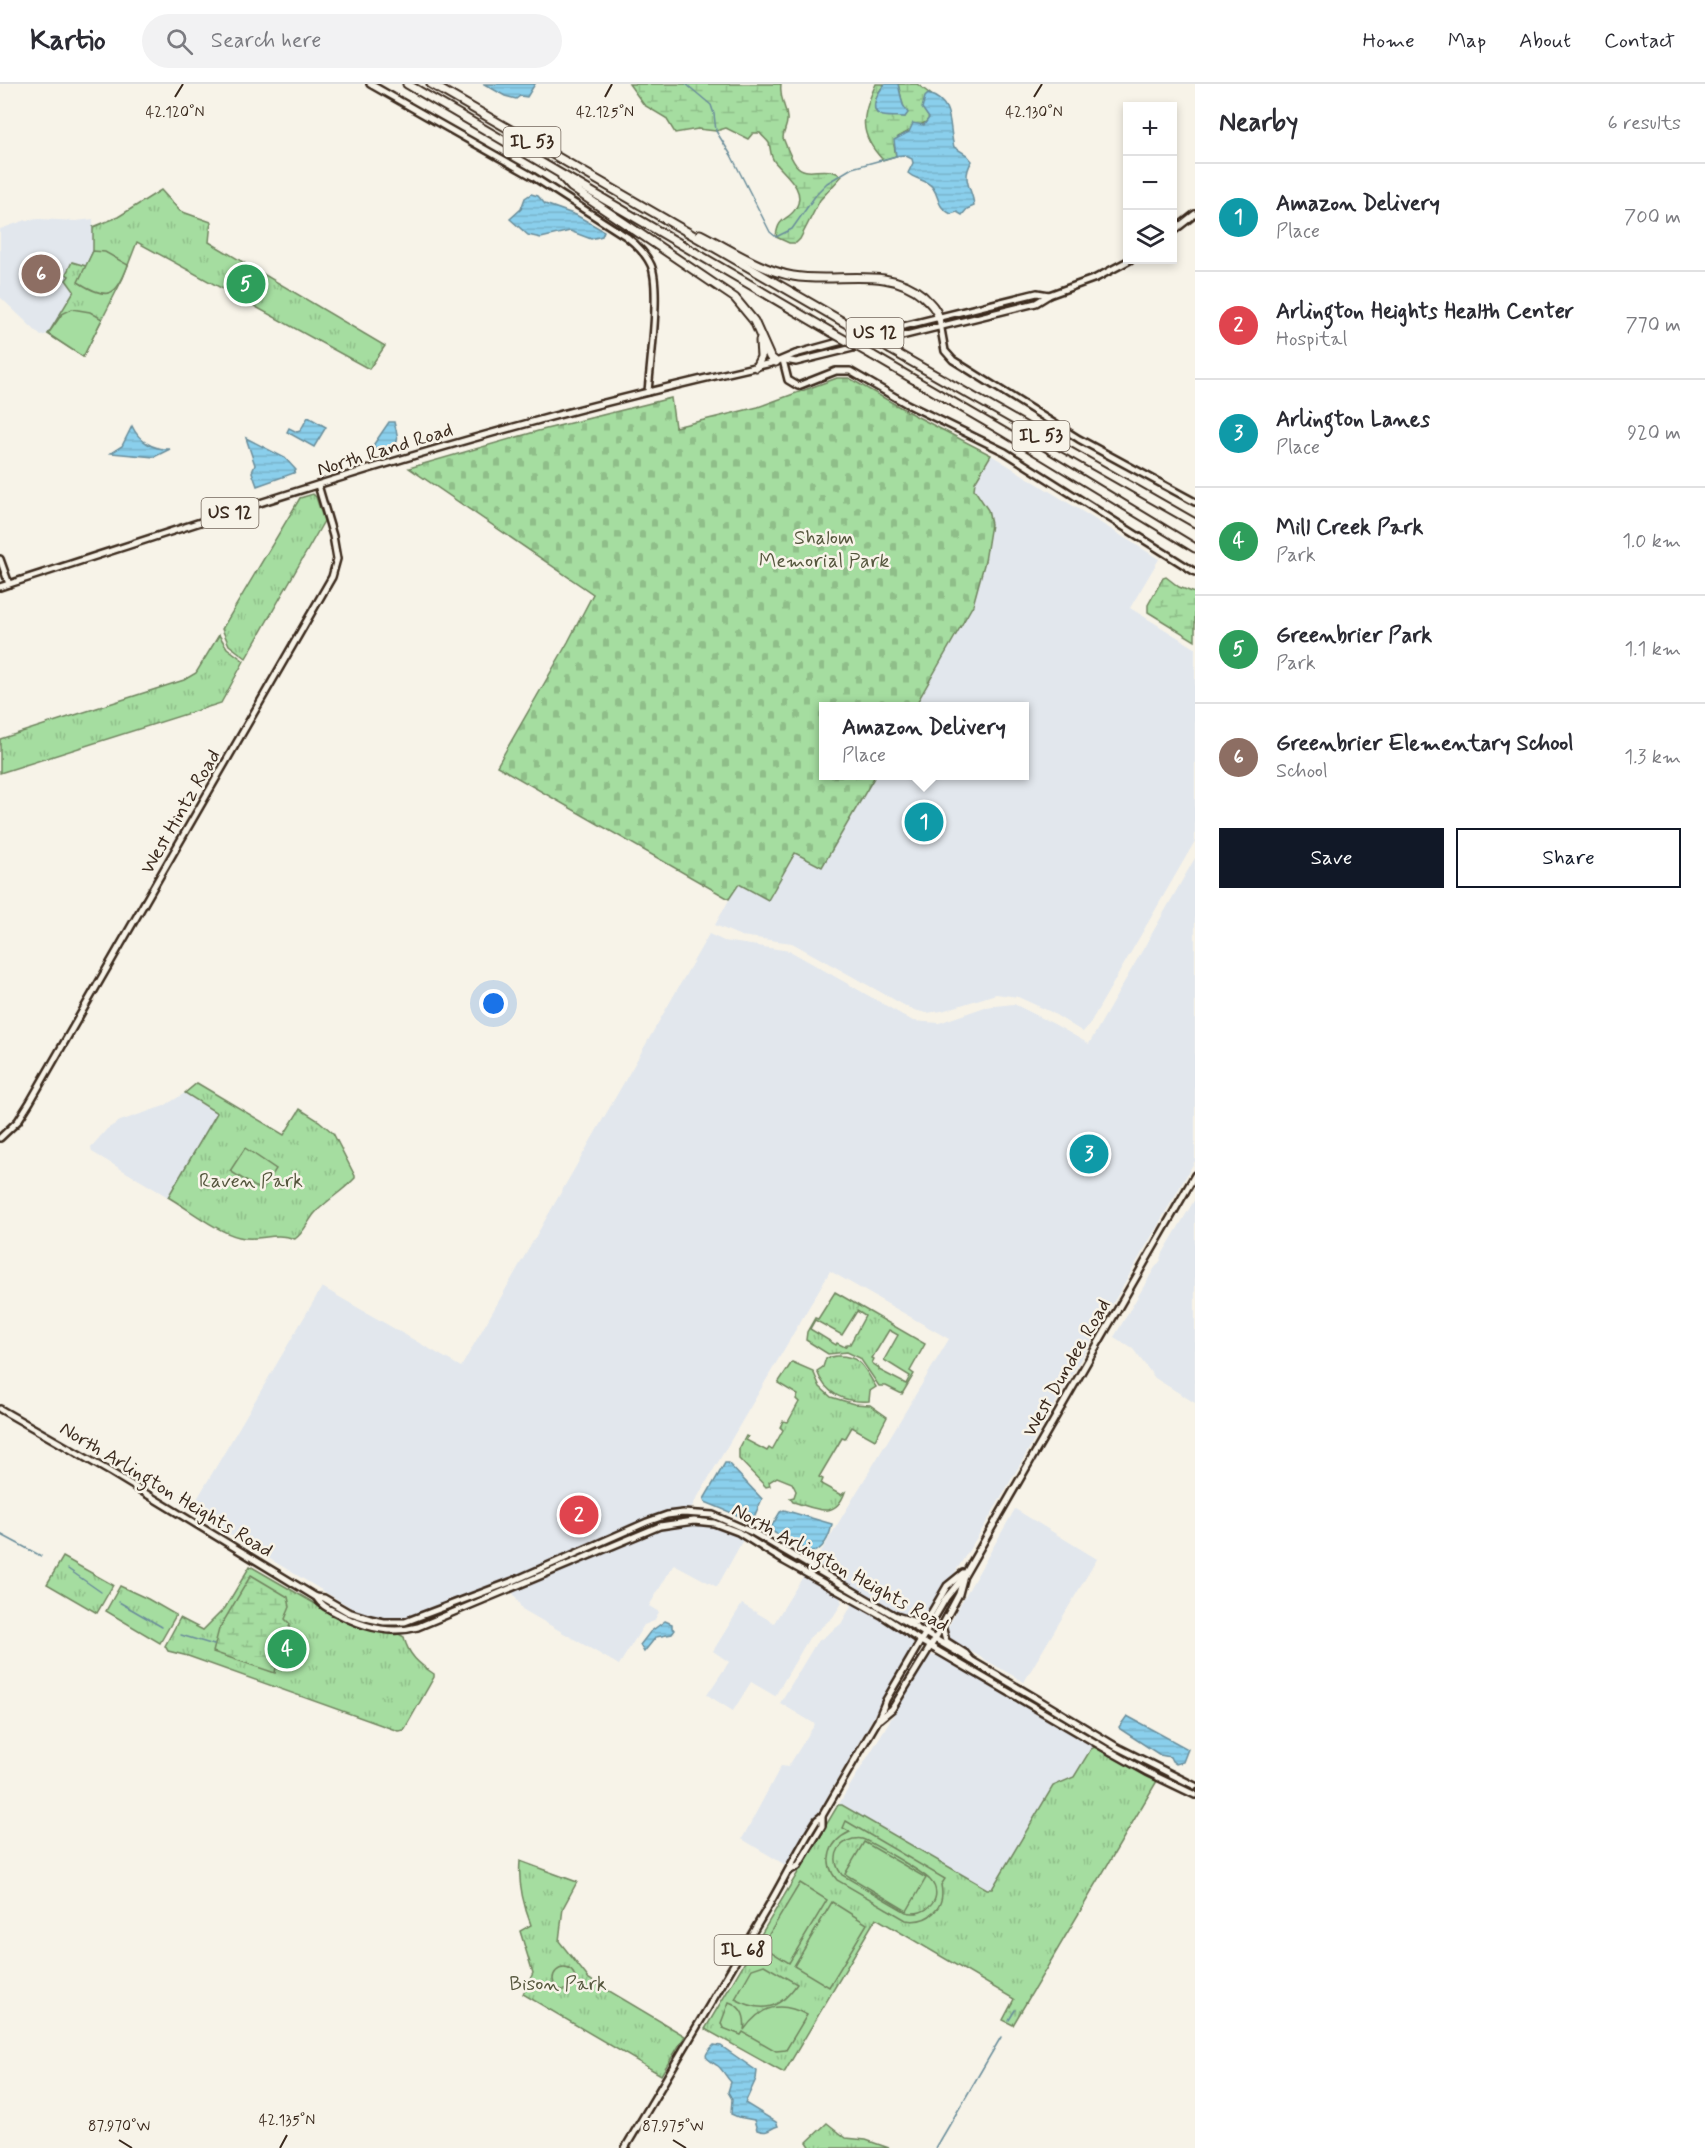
<!DOCTYPE html>
<html lang="en">
<head>
<meta charset="utf-8">
<style>
  :root { --surface:#fff; --page:#f2f2f3; --text:#2b2b33; --muted:#7c7c81; --line:#e1e1e2; --accent:#111827 }
  body { margin:0; font-family:Mynerve,sans-serif; background:var(--page); color:var(--text) }
  .controls { position:absolute; right:18px; top:18px; display:grid; overflow:hidden; border-radius:0px; box-shadow:0 3px 9px #0003 }
  .controls button { width:54px; height:54px; display:grid; place-items:center; padding:0; border:0; border-bottom:2px solid var(--line); background:var(--surface); color:var(--text); font:30px sans-serif }
  .you { position:absolute; left:494px; top:920px; width:21px; height:21px; margin:-15px; border:4px solid #fff; border-radius:50%; background:#1a73e8; box-shadow:0 0 0 9px #1a73e833 }
  .badge { display:grid; place-items:center; width:39px; height:39px; border-radius:50%; background:var(--accent); color:#fff; font-size:20px; font-weight:700 }
  .pin { position:absolute; translate:-50% -50%; border:3px solid #fff; box-shadow:0 2px 6px #0006 }
  .popup { position:absolute; left:819px; top:618px; width:210px; height:78px; box-sizing:border-box; display:grid; place-content:center; border-radius:0px; background:var(--surface); filter:drop-shadow(0 2px 4px #0005); font-size:20px; white-space:nowrap; color:var(--muted) }
  .popup b { font-size:22px; color:var(--text) }
  .popup::after { content:''; position:absolute; left:50%; top:100%; margin-left:-12px; border:12px solid transparent; border-top-color:var(--surface) }
  .list { margin:0; padding:0; list-style:none }
  h2 { display:flex; justify-content:space-between; align-items:center; height:78px; margin:0; padding:0 24px; font-size:26px }
  h2 small { font-size:20px; font-weight:400; color:var(--muted) }
  .list li { display:grid; grid-template-columns:39px 1fr auto; gap:18px; align-items:center; box-sizing:border-box; height:108px; padding:0 24px; border-top:2px solid var(--line) }
  .list b { display:block; font-size:22px; white-space:nowrap }
  .list p { margin:0; font-size:20px; white-space:nowrap; color:var(--muted) }
  .list em { font-size:20px; font-style:normal; color:var(--muted) }
  .actions { display:flex; gap:12px; padding:18px 24px }
  .actions a { flex:1; padding:14px 0; border:2px solid var(--accent); border-radius:0px; text-align:center; font-size:21px; color:var(--accent) }
  .actions .main { background:var(--accent); color:#fff }
  .icon { flex:none; width:33px; height:33px; fill:none; stroke:currentColor; stroke-width:2; stroke-linecap:round; stroke-linejoin:round }
  .map { position:relative; flex:none; width:1195px; height:2064px; overflow:hidden }
  header { display:flex; align-items:center; gap:36px; box-sizing:border-box; height:84px; padding:0 30px; background:var(--surface); border-bottom:2px solid var(--line) }
  header strong { font-size:28px }
  nav { display:flex; gap:33px; margin-inline-start:auto; font-size:21px }
  .search { width:420px; height:54px; background:var(--page); display:flex; align-items:center; gap:15px; box-sizing:border-box; padding:0 21px; border-radius:33px; color:var(--muted); font-size:22px }
  main { display:flex }
  aside { flex:1; background:var(--surface) }
  .map>svg:first-child { display:block }
</style>
</head>
<body>
<header>
<strong>Kartio</strong>
<div class="search"><svg class="icon" aria-label="search" viewBox="0 0 24 24"><circle cx="10" cy="10" r="6"/><path d="M15 15l6 6"/></svg>Search here</div>
<nav><a>Home</a><a>Map</a><a>About</a><a>Contact</a></nav>
</header>
<main>
<div class="map">
<svg width="1195" height="2064" viewBox="0 0 1195 2064">
  <defs>
    <pattern id="grass-tufts" width="24" height="20" patternUnits="userSpaceOnUse" patternTransform="scale(1.5)"><rect width="24" height="20" fill="#a5dda0"/><path d="M3 7l-1-3M5 7V3M7 7l1-3M15 17l-1-3M17 17v-4M19 17l1-3" fill="none" stroke="#8fbe89"/></pattern>
    <pattern id="wetland-marsh" width="20" height="14" patternUnits="userSpaceOnUse" patternTransform="scale(1.5)"><rect width="20" height="14" fill="#a5dda0"/><path d="M1 5h8M5 5V1M11 12h8M15 12V8" fill="none" stroke="#8fbe89"/></pattern>
    <pattern id="cemetery-stones" width="16" height="16" patternUnits="userSpaceOnUse" patternTransform="scale(1.5)"><rect width="16" height="16" fill="#a5dda0"/><path d="M2 7V4a2 2 0 0 1 4 0v3zM10 15v-3a2 2 0 0 1 4 0v3z" fill="#8fbe89"/></pattern>
    <pattern id="water-rules" width="6" height="5" patternUnits="userSpaceOnUse" patternTransform="scale(1.5)"><rect width="6" height="5" fill="#8acfec"/><path d="M0 2.5h6" fill="none" stroke="#78b2ca"/></pattern>
  </defs>
  <rect width="100%" height="100%" fill="#f7f3e8"/>
  <filter id="ink" filterUnits="userSpaceOnUse"><feTurbulence type="fractalNoise" baseFrequency=".0167" numOctaves="2"/><feDisplacementMap in="SourceGraphic" scale="12" xChannelSelector="R" yChannelSelector="G"/><feConvolveMatrix kernelMatrix="1 2 1 2 8 2 1 2 1" color-interpolation-filters="sRGB"/></filter>
  <g filter="url(#ink)">
    <g fill="#e2e7ed">
      <polygon points="40,135 76,137 93,135 94,155 93,167 74,207 48,250 41,252 0,213 0,145 26,136"/>
      <polygon points="991,371 1159,475 1130,524 1195,564 1195,757 1089,941 1083,948 1051,928 1018,913 996,910 942,927 926,929 911,925 792,859 741,852 715,841 738,800 795,769 822,783 875,692 1024,692 1024,622 915,622 973,521 985,477 991,440 988,426 974,406 975,398"/>
      <polygon points="1195,774 1195,1077 991,1431 936,1519 869,1641 787,1782 742,1755 781,1682 788,1683 815,1640 780,1619 816,1559 841,1540 859,1508 813,1481 949,1255 830,1187 690,1426 543,1481 418,1532 397,1534 375,1533 360,1529 190,1427 322,1203 461,1283 709,850 724,857 790,867 913,937 939,939 985,923 1014,920 1054,940 1089,960"/>
      <polygon points="185,1009 217,1029 168,1113 92,1068 91,1063 107,1045 120,1037 164,1022"/>
      <polygon points="1195,1115 1195,1319 1155,1294 1133,1265 1114,1253 1154,1185 1161,1176 1160,1174"/>
      <polygon points="1015,1425 1097,1475 1024,1598 949,1555 947,1551 947,1545 961,1519"/>
      <polygon points="674,1441 706,1442 723,1445 743,1456 717,1503 674,1480 649,1522 659,1528 654,1537 644,1541 619,1581 522,1525 512,1507 622,1460"/>
      <polygon points="804,1491 839,1511 842,1519 833,1533 809,1554 775,1612 751,1598 733,1627 709,1612 707,1611 729,1578 713,1567 742,1520 774,1539"/>
      <polygon points="930,1571 938,1572 961,1583 1157,1697 1013,1941 1003,1936 1014,1915 876,1834 784,1989 705,1945 837,1723"/>
    </g>
    <g fill="url(#grass-tufts)" stroke="#70845f" stroke-width="1.5" fill-rule="evenodd">
      <polygon points="161,106 180,127 211,138 209,158 385,262 369,285 137,158 123,194 83,273 48,250 74,207 66,196 69,192 66,190 72,178 86,182 93,167 93,143 118,133"/>
      <polygon points="313,410 316,413 324,437 246,574 229,561 222,545 300,414"/>
      <polygon points="219,551 227,564 244,577 221,619 0,689 0,655 184,596 196,589"/>
      <path d="M197 999 284 1051 300 1025 319 1037 333 1049 355 1092V1094C343 1107 327 1116 315 1129 308 1137 304 1149 295 1155 273 1147 260 1158 239 1153 219 1149 187 1124 168 1113L217 1029 185 1009Z"/>
      <path d="M835 1208 925 1260 910 1287 914 1290 902 1310 886 1302H879L860 1274 847 1268 828 1270 806 1256 807 1248 815 1234 818 1235ZM857 1227 865 1232 850 1260H847L845 1263 837 1259 836 1261 810 1245 815 1236 842 1251ZM889 1246 898 1251 884 1276 910 1292 906 1300 879 1286V1284L872 1279 874 1275 872 1274Z"/>
      <path d="M836 1272C861 1271 864 1284 876 1303L870 1307 869 1317C845 1319 825 1310 817 1287L823 1283 826 1274Z"/>
      <path d="M792 1278 813 1287 820 1303 831 1313 854 1320 870 1321 887 1333 875 1356 852 1343 845 1355 842 1354 819 1393 823 1395 821 1400 841 1411 845 1408C835 1437 815 1424 793 1418L790 1414 794 1413 796 1407 792 1399 777 1393 769 1398 770 1402 766 1403 739 1375V1365L746 1352 748 1353 746 1356 767 1367 769 1364 772 1366 783 1346 780 1343 783 1337 788 1338 799 1318 796 1315 798 1311 778 1299Z"/>
      <polygon points="63,1473 113,1501 97,1529 47,1500"/>
      <path d="M250 1482 350 1540 364 1545 397 1549 404 1553C408 1571 419 1580 434 1590V1593L404 1646 398 1647 188 1572 168 1567 165 1562 180 1534 203 1546 225 1524Z"/>
      <polygon points="120,1502 148,1515 176,1531 160,1559 106,1527"/>
      <polygon points="1097,1662 1157,1697 1013,1941 1003,1936 1014,1915 876,1834 784,1989 705,1945 838,1721 842,1721 987,1805 992,1805 1053,1702 1074,1693 1091,1665"/>
      <path d="M520 1777 577 1798 563 1824 559 1857 589 1895 685 1952 661 1991 523 1910 533 1889 520 1847 531 1841C523 1820 518 1799 520 1777Z"/>
      <polygon points="827,2039 846,2054 866,2056 889,2064 811,2064 807,2058"/>
    </g>
    <g fill="url(#wetland-marsh)" stroke="#70845f" stroke-width="1.5">
      <path d="M629 0H781C779 17 786 20 787 34 788 42 783 47 783 54 787 63 790 73 796 81 808 95 823 79 842 92L820 116 800 155 796 159H789L776 153C778 131 789 137 796 124 807 105 784 90 774 77 770 71 771 66 769 59 767 56 762 52 760 49H753L748 55 726 44 716 47 698 45 675 49 666 34 644 21Z"/>
      <path d="M876 0H885C878 8 872 19 877 29L905 33 907 29 903 21 898 0H917L933 12 928 10 923 24 929 34 926 38 898 53 894 61 896 72 883 76C858 50 861 32 876 0Z"/>
      <polygon points="1166,493 1179,503 1195,509 1195,557 1148,528 1148,521 1163,494"/>
      <polygon points="251,1491 288,1513 290,1523 285,1535 290,1540 287,1551 291,1558 277,1578 275,1589 213,1568 219,1545"/>
    </g>
    <polygon fill="url(#cemetery-stones)" stroke="#70845f" stroke-width="1.5" points="837,294 849,294 912,330 991,371 975,398 974,405 988,426 991,440 985,477 973,521 915,622 824,622 824,692 875,692 822,783 795,769 768,816 739,800 729,815 497,682 568,558 593,510 409,384 538,347 671,314 675,343 758,323"/>
    <g fill="#a5dda0" stroke="#70845f" stroke-width="1.5" fill-rule="evenodd">
      <path d="M93 167 105 168 128 181C116 213 108 217 78 198Z"/>
      <polygon points="72,225 90,228 102,235 83,273 48,250 62,230"/>
      <polygon points="245,1064 276,1085 262,1107 230,1087"/>
      <path d="M846 1737 945 1795 941 1801C946 1824 928 1840 906 1836L837 1796C822 1778 829 1757 850 1748L843 1744ZM853 1755C857 1755 858 1754 862 1755 871 1758 924 1789 930 1796 946 1813 926 1834 906 1828L842 1791C831 1777 835 1760 853 1755Z"/>
      <polygon points="864,1758 926,1794 907,1827 845,1790"/>
      <polygon points="800,1799 827,1816 789,1879 762,1862"/>
      <polygon points="832,1818 867,1840 829,1903 794,1882"/>
      <path d="M764 1881 797 1900C779 1926 762 1929 735 1915L752 1885Z"/>
      <circle cx="564" cy="1895" r="11"/>
      <path d="M729 1918C743 1923 746 1933 744 1946 761 1921 781 1917 807 1931L786 1966 776 1967 743 1948 741 1951 723 1944 721 1939Z"/>
    </g>
    <g fill="url(#water-rules)" stroke="#6a8d9a" stroke-width="1.5">
      <polygon points="484,0 535,0 527,13 520,12 516,15 505,12"/>
      <path d="M885 0H898L903 21 908 29 905 33C898 32 886 34 880 31 868 25 879 7 885 0Z"/>
      <path d="M928 10C955 18 948 42 954 63L967 71 972 77C960 97 973 104 974 122L967 125 962 131 957 128 951 130C935 121 941 116 933 104 927 95 915 96 908 89L913 79 912 75 904 71 896 72 894 56 909 48 913 39 924 41 929 34 922 24 925 13Z"/>
      <polygon points="531,110 538,112 545,120 576,131 604,147 602,152 591,155 570,147 541,154 528,151 510,135 521,125 525,114"/>
      <polygon points="308,333 326,343 314,363 287,348 289,344 297,348 300,347"/>
      <path d="M389 338H394C396 348 403 360 389 364 384 366 380 367 374 365V360Z"/>
      <path d="M132 342C139 357 153 366 170 365L154 373 111 369 122 362Z"/>
      <polygon points="246,354 285,374 296,386 294,389 257,402 252,388 255,381"/>
      <polygon points="725,1379 728,1379 762,1415 754,1433 749,1436 705,1418 704,1415"/>
      <path d="M784 1426 832 1440C830 1451 823 1468 811 1468L775 1449 770 1445 780 1428Z"/>
      <polygon points="665,1537 672,1540 672,1544 675,1546 672,1550 656,1553 644,1568 640,1561 650,1548"/>
      <polygon points="1127,1632 1188,1665 1183,1678 1176,1680 1172,1677 1170,1673 1160,1671 1120,1645 1119,1643"/>
      <path d="M714 1961 721 1962 757 1987 756 1995 745 2019 776 2038 778 2042C768 2045 769 2050 757 2046L754 2036 738 2033 731 2030 732 2015 728 2008 731 1998C726 1993 723 1986 718 1982 707 1974 700 1974 714 1961Z"/>
    </g>
    <g fill="none" stroke-linecap="round" stroke-linejoin="round">
      <g stroke="#6a8d9a" stroke-width="1.5">
        <polyline points="686,0 711,21 714,30 716,47 731,71 770,148 776,153 792,145 818,108 827,99 852,84 896,72"/>
        <polyline points="0,1450 41,1472"/>
        <polyline points="68,1485 101,1508"/>
        <polyline points="119,1518 162,1543"/>
        <polyline points="181,1551 214,1561"/>
        <polyline points="1009,1936 1015,1926"/>
        <polyline points="936,2064 1001,1953"/>
      </g>
      <g stroke="#3b2a1e" stroke-width="10">
        <g id="secondary">
          <path d="M370 0 532 92 627 153C637 161 646 170 651 181 661 204 650 280 648 308"/>
          <polyline points="939,234 945,267 953,276 1079,355 1195,418"/>
          <polyline points="783,276 788,296 798,302 836,287 850,287 907,320 1005,368 1195,488"/>
          <polyline points="0,475 9,500"/>
          <polyline points="0,1054 18,1037 30,1018 332,493 337,475 333,452 318,401"/>
          <path d="M0 1325 112 1389 316 1513C321 1521 327 1524 335 1528 360 1542 390 1551 418 1543L660 1442 694 1437 714 1439 738 1448 784 1477 883 1532 921 1557 1106 1665 1147 1688 1195 1711"/>
          <polyline points="316,1513 324,1514 348,1528 370,1535 384,1538 405,1538 513,1497 647,1438 667,1431 683,1429 713,1431 754,1449 1034,1613 1117,1663 1195,1702"/>
        </g>
      </g>
      <g stroke="#3b2a1e" stroke-width="10">
        <g id="primary">
          <polyline points="1172,148 1195,130"/>
          <polyline points="785,276 796,278 1036,219 1049,211 1096,194 1130,176"/>
          <path d="M0 503C174 447 348 388 525 340 608 317 692 297 776 278L795 270 835 259 1037 209 1049 211"/>
          <polyline points="896,1532 916,1538 923,1536 930,1531 947,1502 963,1489"/>
          <polyline points="942,1542 946,1557 965,1569 971,1576"/>
          <polyline points="880,1635 892,1625 935,1555 959,1510 963,1495"/>
          <polyline points="789,1787 798,1782 822,1742 822,1732"/>
          <path d="M625 2064 766 1826C784 1796 798 1765 817 1736L822 1732 878 1636 886 1616 946 1514 964 1492 1195 1091"/>
        </g>
      </g>
      <g stroke="#3b2a1e" stroke-width="11">
        <g id="highway">
          <polyline points="407,0 831,248"/>
          <polyline points="431,0 852,243"/>
          <polyline points="562,93 571,103 735,214 754,237 770,273 776,278"/>
          <path d="M700 150C730 165 760 186 793 192 836 200 887 181 923 212 930 219 936 224 939 234"/>
          <polyline points="891,266 1195,439"/>
          <polyline points="872,271 1004,348 1195,464"/>
          <polyline points="756,283 761,273 760,257"/>
        </g>
      </g>
      <use href="#secondary" stroke="#f7f3e8" stroke-width="5"/>
      <use href="#primary" stroke="#f7f3e8" stroke-width="5"/>
      <use href="#highway" stroke="#f7f3e8" stroke-width="7"/>
      <g stroke="#3b2a1e" stroke-width="11" stroke-linecap="butt">
        <g id="highway-bridge">
          <polyline points="852,243 891,266"/>
          <polyline points="831,248 872,271"/>
        </g>
      </g>
      <use href="#highway-bridge" stroke="#f7f3e8" stroke-width="7"/>
    </g>
  </g>
  <path fill="none" stroke="#3b2a1e" stroke-width="2" d="M175 13 183 0M605 13 612 0M1034 13 1042 0M119 2056 132 2064M673 2056 686 2064M280 2064 287 2051"/>
  <g text-anchor="middle" dominant-baseline="central" stroke-width="5" stroke-linejoin="round" paint-order="stroke">
    <g fill="#f7f3e8" stroke="#73665b" stroke-width="1.5">
      <rect x="503.5" y="43" width="57" height="30" rx="4.5"/>
      <rect x="846.5" y="234" width="57" height="30" rx="4.5"/>
      <rect x="1012.5" y="337" width="57" height="30" rx="4.5"/>
      <rect x="201.5" y="414" width="57" height="30" rx="4.5"/>
      <rect x="714.5" y="1851" width="57" height="30" rx="4.5"/>
    </g>
    <g font-size="18" font-weight="bold" fill="#3b2a1e">
      <text x="532" y="58">IL 53</text>
      <text x="875" y="249">US 12</text>
      <text x="1041" y="352">IL 53</text>
      <text x="230" y="429">US 12</text>
      <text x="743" y="1866">IL 68</text>
    </g>
    <g font-size="20" fill="#3b2a1e" stroke="#f7f3e8">
      <text transform="translate(385 366) rotate(-17)">North Rand Road</text>
      <text transform="translate(181 728) rotate(-60)">West Hintz Road</text>
      <text transform="translate(1067 1284) rotate(-60)">West Dundee Road</text>
      <text transform="translate(166 1406) rotate(31)">North Arlington Heights Road</text>
      <text transform="translate(840 1484) rotate(29)">North Arlington Heights Road</text>
    </g>
    <g font-size="20" fill="#56573e" stroke="#f7f3e8">
      <text x="824" y="454">Shalom<tspan x="824" dy="23">Memorial Park</tspan></text>
      <text x="251" y="1097">Raven Park</text>
      <text x="558" y="1900">Bison Park</text>
    </g>
  </g>
  <g font-size="15" text-anchor="middle" fill="#3b2a1e" stroke="#f7f3e8" stroke-width="5" stroke-linejoin="round" paint-order="stroke">
    <text x="175" y="33">42.120°N</text>
    <text x="605" y="33">42.125°N</text>
    <text x="1034" y="33">42.130°N</text>
    <text x="287" y="2041">42.135°N</text>
    <text x="119" y="2047">87.970°W</text>
    <text x="673" y="2047">87.975°W</text>
  </g>
</svg>
<div class="controls">
<button>+</button>
<button>−</button>
<button><svg class="icon" aria-label="layers" viewBox="0 0 24 24"><path d="M12 4l9 5-9 5-9-5zM3 14l9 5 9-5"/></svg></button>
</div>
<div class="you"></div>
<div class="pin badge" style="left:924px;top:738px;background:#0f9aa8">1</div>
<div class="popup"><b>Amazon Delivery</b>Place</div>
<div class="pin badge" style="left:579px;top:1431px;background:#e0444e">2</div>
<div class="pin badge" style="left:1089px;top:1070px;background:#0f9aa8">3</div>
<div class="pin badge" style="left:287px;top:1565px;background:#2e9e5b">4</div>
<div class="pin badge" style="left:246px;top:200px;background:#2e9e5b">5</div>
<div class="pin badge" style="left:41px;top:190px;background:#8d6e63">6</div>
</div>
<aside>
<h2>Nearby<small>6 results</small></h2>
<ul class="list">
<li><span class="badge" style="background:#0f9aa8">1</span><div><b>Amazon Delivery</b><p>Place</p></div><em>700 m</em></li>
<li><span class="badge" style="background:#e0444e">2</span><div><b>Arlington Heights Health Center</b><p>Hospital</p></div><em>770 m</em></li>
<li><span class="badge" style="background:#0f9aa8">3</span><div><b>Arlington Lanes</b><p>Place</p></div><em>920 m</em></li>
<li><span class="badge" style="background:#2e9e5b">4</span><div><b>Mill Creek Park</b><p>Park</p></div><em>1.0 km</em></li>
<li><span class="badge" style="background:#2e9e5b">5</span><div><b>Greenbrier Park</b><p>Park</p></div><em>1.1 km</em></li>
<li><span class="badge" style="background:#8d6e63">6</span><div><b>Greenbrier Elementary School</b><p>School</p></div><em>1.3 km</em></li>
</ul>
<div class="actions"><a class="main">Save</a><a>Share</a></div>
</aside>
</main>
</body>
</html>
